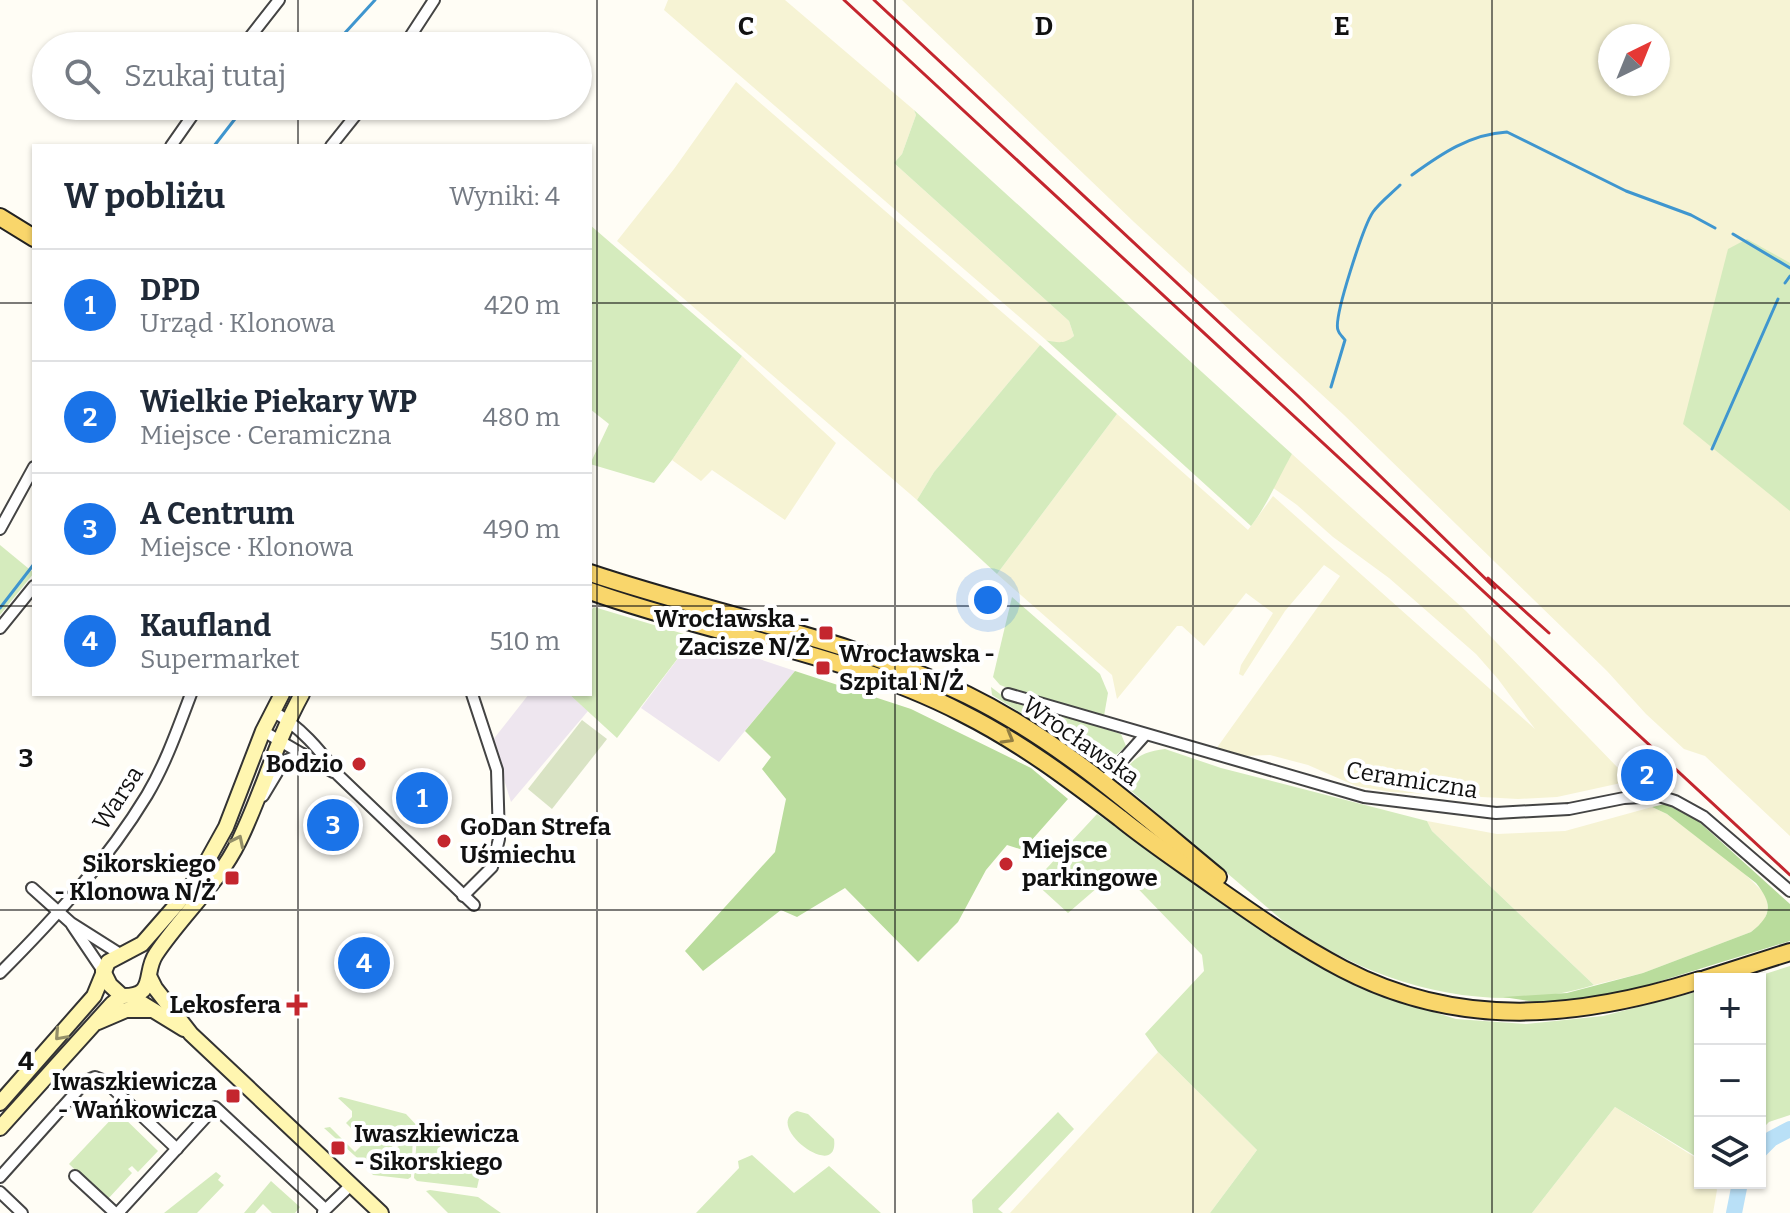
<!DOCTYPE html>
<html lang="pl">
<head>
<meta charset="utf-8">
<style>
  :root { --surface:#fff; --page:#f2f2f3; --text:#1f2937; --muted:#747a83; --line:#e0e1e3; --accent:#1a73e8 }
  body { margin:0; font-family:Bitter,serif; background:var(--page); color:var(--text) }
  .controls { position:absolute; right:24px; bottom:24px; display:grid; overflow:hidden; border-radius:0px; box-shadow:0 2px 6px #0004 }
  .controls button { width:72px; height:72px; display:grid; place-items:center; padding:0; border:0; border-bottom:2px solid var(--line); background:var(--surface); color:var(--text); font:40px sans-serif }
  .compass { position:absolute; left:1598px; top:24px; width:72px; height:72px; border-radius:50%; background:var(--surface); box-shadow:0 2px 6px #0004; rotate:43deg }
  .you { position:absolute; left:988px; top:600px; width:28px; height:28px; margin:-20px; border:6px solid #fff; border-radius:50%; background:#1a73e8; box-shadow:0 0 0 12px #1a73e833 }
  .badge { display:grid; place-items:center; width:52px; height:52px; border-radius:50%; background:var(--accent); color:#fff; font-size:26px; font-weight:700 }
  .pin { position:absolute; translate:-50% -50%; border:4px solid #fff; box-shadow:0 2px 8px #0006 }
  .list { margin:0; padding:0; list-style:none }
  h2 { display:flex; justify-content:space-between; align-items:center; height:104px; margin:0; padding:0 32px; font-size:34px }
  h2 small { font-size:26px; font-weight:400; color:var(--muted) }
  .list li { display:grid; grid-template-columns:52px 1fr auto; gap:24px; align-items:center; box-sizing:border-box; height:112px; padding:0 32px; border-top:2px solid var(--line) }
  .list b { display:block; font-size:30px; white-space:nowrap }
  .list p { margin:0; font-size:26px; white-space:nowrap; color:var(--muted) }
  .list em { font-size:26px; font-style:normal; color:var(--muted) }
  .icon { flex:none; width:44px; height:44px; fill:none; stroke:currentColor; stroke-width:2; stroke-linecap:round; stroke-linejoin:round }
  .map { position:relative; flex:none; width:1790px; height:1213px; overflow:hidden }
  .search { position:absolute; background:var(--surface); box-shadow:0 2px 6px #0004; left:32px; top:32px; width:560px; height:88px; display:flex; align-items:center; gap:20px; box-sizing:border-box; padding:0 28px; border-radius:44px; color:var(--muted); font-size:30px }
  .panel { position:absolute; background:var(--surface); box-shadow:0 2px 6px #0004; left:32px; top:144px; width:560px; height:552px; border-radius:0px }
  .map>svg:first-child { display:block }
</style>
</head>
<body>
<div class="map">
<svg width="1790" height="1213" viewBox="0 0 1790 1213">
  <rect width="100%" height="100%" fill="#fffdf5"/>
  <g fill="#eee6ef">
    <polygon points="694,637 795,671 719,762 641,708"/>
    <polygon points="529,694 569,694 588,711 511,802 492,741"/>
  </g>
  <g fill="#f6f3d4" fill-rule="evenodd">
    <polygon points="668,0 785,0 914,110 916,115 902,154 894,163 1069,321 1074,336 1068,342 1058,343 1046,340 664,10"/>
    <path d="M902 0H1790V836L1705 756 1684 749 1646 714 1607 671 1344 415 1134 222ZM1610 36H1658V84H1610Z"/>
    <polygon points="736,82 1040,345 934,472 917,500 617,241 674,169"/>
    <polygon points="742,356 836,443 785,520 712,470 701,481 672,460"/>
    <polygon points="1117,414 1248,530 1273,496 1535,729 1498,679 1476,654 1389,578 1333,537 1297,505 1272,487 1292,454 1466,611 1620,770 1625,779 1621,783 1557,797 1518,799 1391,792 1356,786 1308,765 1270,755 1243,756 1216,749 1340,576 1324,565 1285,611 1243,676 1239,674 1241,665 1273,613 1246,593 1204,646 1182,626 1177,626 1117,699 1112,675 997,574"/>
    <polygon points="1652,807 1667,814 1740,869 1766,895 1768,910 1764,921 1751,932 1643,973 1594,985 1432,831 1427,821 1497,834 1565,831"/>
    <polygon points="1158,1052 1257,1150 1210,1213 1010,1213"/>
    <polygon points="1615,1107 1696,1158 1700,1163 1700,1183 1714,1183 1717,1190 1713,1213 1532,1213"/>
  </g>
  <g fill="#d5ebbd">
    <path d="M914 110 1292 454C1277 480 1269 502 1251 526L1046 340C1058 343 1065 344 1074 336L1069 321 894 163 902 154 916 115Z"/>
    <polygon points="590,225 742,356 672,460 654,483 590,464 609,424 590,409"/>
    <polygon points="1747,239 1790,263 1790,511 1683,424 1728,249"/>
    <polygon points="1040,345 1117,414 997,574 917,500 934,472"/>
    <polygon points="0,545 34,573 0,615"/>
    <polygon points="1012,597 1100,674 1108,693 1104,716 1100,717 1013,690 1000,685 993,677"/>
    <polygon points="594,607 694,637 617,738 569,694 590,694 590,612"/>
    <polygon points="991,687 1004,697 1121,734 1126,746 1108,762 1099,762 992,695"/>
    <path d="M1165 749 1221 768 1427 821 1432 831 1594 985C1488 1018 1371 985 1283 921L1123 784 1121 778C1130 759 1144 751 1165 749Z"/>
    <polygon points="1097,814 1311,961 1376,994 1456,1019 1526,1024 1603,1016 1700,991 1700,1159 1615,1107 1532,1213 1210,1213 1257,1150 1158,1052 1145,1034 1204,971 1202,955 1119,869 1068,913 1034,882"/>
    <polygon points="1790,966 1790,1115 1769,1122 1760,1131 1760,979 1749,979"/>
    <polygon points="341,1097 406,1114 420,1129 364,1164 324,1128 330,1127 355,1152 365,1142 346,1123 352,1117 352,1111 338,1098"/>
    <path d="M797 1111 808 1114 834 1139C840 1184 761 1125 797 1111Z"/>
    <polygon points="118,1112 158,1151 138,1172 132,1166 128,1169 132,1173 107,1200 69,1164"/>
    <polygon points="1058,1112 1074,1129 998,1209 1003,1213 973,1213 972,1200"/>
    <polygon points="423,1132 428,1133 446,1153 456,1155 479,1179 477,1188 417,1181 414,1178 417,1135"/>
    <polygon points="413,1137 411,1177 408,1179 373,1175 366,1167"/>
    <polygon points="752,1155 794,1193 829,1166 881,1213 696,1213 739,1168 738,1161"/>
    <polygon points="216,1172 221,1176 218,1180 224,1185 197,1213 164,1213"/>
    <polygon points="271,1181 300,1207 295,1213 272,1213 263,1204 255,1213 244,1213"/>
    <polygon points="430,1190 478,1197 501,1213 448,1213 426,1191"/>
  </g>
  <g fill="#b9dc9c">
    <polygon points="795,671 911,709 1031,768 1068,799 1023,850 1007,845 986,870 958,922 918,962 845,888 797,917 781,910 703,971 685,951 775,852 786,799 762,769 771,757 745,731"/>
    <path d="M1665 804 1697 820 1790 904V941L1622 993 1542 1003 1503 997 1567 993 1643 973 1751 932C1772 916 1773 904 1756 883L1667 814 1652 807Z"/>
  </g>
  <polygon fill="#d9e3c4" points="582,720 607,739 552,809 528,789"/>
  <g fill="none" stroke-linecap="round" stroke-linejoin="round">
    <g stroke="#3f96cf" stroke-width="3">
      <polyline points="333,46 375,0"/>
      <polyline points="214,146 245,106"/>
      <path d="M1412 175C1441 154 1470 134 1507 132L1626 191 1691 215 1715 228"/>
      <polyline points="1733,234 1790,268"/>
      <polyline points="1785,283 1790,276"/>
      <path d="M1331 387 1345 340C1343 337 1339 334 1338 330 1333 318 1364 225 1373 212 1380 202 1391 194 1400 185"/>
      <polyline points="1712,449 1778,299"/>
      <polyline points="0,608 34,564"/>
    </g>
    <g stroke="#b9e0f7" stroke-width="16">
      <polyline points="1760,1150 1771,1139 1790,1129"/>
      <polyline points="1734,1213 1740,1183"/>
    </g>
    <g stroke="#444" stroke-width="14">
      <g id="street">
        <polyline points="243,46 279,0"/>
        <polyline points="404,46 434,0"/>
        <polyline points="171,146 199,106"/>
        <polyline points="331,146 363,106"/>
        <polyline points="0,529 34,467"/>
        <polyline points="0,628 34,586"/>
        <polyline points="1008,694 1364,797 1496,813 1569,809 1624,798 1659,796 1675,801 1704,817 1790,891"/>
        <path d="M272 711C300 726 320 750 338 775L474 905"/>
        <polyline points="263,731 333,772"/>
        <polyline points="1103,782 1145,735"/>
        <polyline points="263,796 284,761 303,754"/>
        <polyline points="32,888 71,923 120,954"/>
        <polyline points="463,896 492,867 499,839 497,770 472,694"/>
        <polyline points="72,925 103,971"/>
        <path d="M0 973C54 919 107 861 147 795 166 763 178 728 191 694"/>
        <polyline points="75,1176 115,1213"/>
        <polyline points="0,1177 86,1081 95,1077 105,1081 177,1149"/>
        <polyline points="0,1192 22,1213"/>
        <polyline points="323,1212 351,1185"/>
        <polyline points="118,1213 215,1107 325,1209"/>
      </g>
    </g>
    <g stroke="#333" stroke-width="18">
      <g id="secondary">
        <path d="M103 971 110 985 122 996C157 997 143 973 156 954 182 915 218 884 239 841 263 792 275 743 302 694"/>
        <polyline points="150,978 155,988 191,1034 381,1213"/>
        <polyline points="130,996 184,1029"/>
        <polyline points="98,1022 126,1010 151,1010"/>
        <polyline points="0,1103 94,996 108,962 142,944 184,896 201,872 226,827 263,731 282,694"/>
        <polyline points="0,1128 112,1004 122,996"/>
      </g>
    </g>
    <g stroke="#222" stroke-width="20">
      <g id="primary">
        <polyline points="0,217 34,238"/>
        <path d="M590 573C715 615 847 638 967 695 1061 741 1138 811 1218 877"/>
        <path d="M590 591C713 635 846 653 962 713 1020 742 1069 779 1120 818 1152 844 1186 866 1219 890 1259 918 1299 946 1343 969 1460 1030 1579 1018 1700 980"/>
        <polyline points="1705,979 1790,952"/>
      </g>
    </g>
    <use href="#street" stroke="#fff" stroke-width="10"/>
    <use href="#secondary" stroke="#fff6b0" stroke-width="14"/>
    <use href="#primary" stroke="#f9d66b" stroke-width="16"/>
    <g stroke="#c4262e" stroke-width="3">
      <polyline points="844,0 1790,875"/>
      <polyline points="874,0 1298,396 1495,588"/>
      <polyline points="1488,578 1549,633"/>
    </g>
  </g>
  <defs><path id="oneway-chevron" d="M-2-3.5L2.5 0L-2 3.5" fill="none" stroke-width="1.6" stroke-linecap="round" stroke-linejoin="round" transform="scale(2)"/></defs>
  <use stroke="#917d42" href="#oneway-chevron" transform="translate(1008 738) rotate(30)"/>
  <g stroke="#948f68">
    <use href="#oneway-chevron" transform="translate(238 841) rotate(-64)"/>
    <use href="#oneway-chevron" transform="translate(60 1035) rotate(132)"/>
  </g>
  <path fill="none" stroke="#111" stroke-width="2" stroke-opacity="0.55" d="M298 0V46M597 0V1213M895 0V1213M1193 0V1213M1492 0V1213M298 106V146M0 303H34M590 303H1790M0 606H34M590 606H1790M298 694V1213M0 910H1790"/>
  <g fill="#c4262e" stroke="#fff" stroke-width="3">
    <rect x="818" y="625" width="16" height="16" rx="4"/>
    <rect x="815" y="660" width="16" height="16" rx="4"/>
    <circle cx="359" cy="764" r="8"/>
    <circle cx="444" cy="841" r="8"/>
    <circle cx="1006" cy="864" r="8"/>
    <rect x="224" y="870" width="16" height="16" rx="4"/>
    <path d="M293 993h8v8h8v8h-8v8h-8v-8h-8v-8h8z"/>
    <rect x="225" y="1088" width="16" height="16" rx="4"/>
    <rect x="330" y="1140" width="16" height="16" rx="4"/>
  </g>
  <g text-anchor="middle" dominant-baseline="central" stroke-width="8" stroke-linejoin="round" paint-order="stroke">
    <g font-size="24" font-weight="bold" fill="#111" stroke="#fff" text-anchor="end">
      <text x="810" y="619">Wrocławska -<tspan x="810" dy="28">Zacisze N/Ż</tspan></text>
      <text x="839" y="654" text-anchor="start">Wrocławska -<tspan x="839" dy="28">Szpital N/Ż</tspan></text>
      <text x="343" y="764">Bodzio</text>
      <text x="460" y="827" text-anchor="start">GoDan Strefa<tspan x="460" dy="28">Uśmiechu</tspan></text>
      <text x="1022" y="850" text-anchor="start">Miejsce<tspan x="1022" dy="28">parkingowe</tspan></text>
      <text x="216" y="864">Sikorskiego<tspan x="216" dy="28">- Klonowa N/Ż</tspan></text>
      <text x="281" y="1005">Lekosfera</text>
      <text x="217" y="1082">Iwaszkiewicza<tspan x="217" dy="28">- Wańkowicza</tspan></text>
      <text x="354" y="1134" text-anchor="start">Iwaszkiewicza<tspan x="354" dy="28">- Sikorskiego</tspan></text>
    </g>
    <g font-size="24" fill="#111" stroke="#fff">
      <text transform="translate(1081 741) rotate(35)">Wrocławska</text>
      <text transform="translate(1412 780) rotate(9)">Ceramiczna</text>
      <text transform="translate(118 798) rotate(-57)">Warsa</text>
    </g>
  </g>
  <g font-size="26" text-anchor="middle" font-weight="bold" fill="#111" stroke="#fff" stroke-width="8" stroke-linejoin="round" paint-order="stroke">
    <text x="746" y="35">C</text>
    <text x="1044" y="35">D</text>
    <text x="1342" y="35">E</text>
    <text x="26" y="767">3</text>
    <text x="26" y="1070">4</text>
  </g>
</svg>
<div class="controls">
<button>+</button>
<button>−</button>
<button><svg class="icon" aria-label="layers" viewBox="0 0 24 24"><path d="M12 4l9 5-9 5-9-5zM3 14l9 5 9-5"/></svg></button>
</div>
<svg class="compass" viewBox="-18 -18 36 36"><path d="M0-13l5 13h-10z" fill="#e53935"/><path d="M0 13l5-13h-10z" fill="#747a83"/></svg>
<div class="you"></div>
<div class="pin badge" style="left:422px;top:798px">1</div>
<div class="pin badge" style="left:1647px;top:775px">2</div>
<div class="pin badge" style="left:333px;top:825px">3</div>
<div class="pin badge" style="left:364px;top:963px">4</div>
<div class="search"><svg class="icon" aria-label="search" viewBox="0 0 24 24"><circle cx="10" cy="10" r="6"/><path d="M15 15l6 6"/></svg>Szukaj tutaj</div>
<section class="panel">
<h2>W pobliżu<small>Wyniki: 4</small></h2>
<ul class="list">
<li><span class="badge">1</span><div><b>DPD</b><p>Urząd · Klonowa</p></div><em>420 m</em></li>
<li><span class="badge">2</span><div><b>Wielkie Piekary WP</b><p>Miejsce · Ceramiczna</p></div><em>480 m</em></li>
<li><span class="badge">3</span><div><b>A Centrum</b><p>Miejsce · Klonowa</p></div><em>490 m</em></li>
<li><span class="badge">4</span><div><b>Kaufland</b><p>Supermarket</p></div><em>510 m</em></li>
</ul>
</section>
</div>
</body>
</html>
